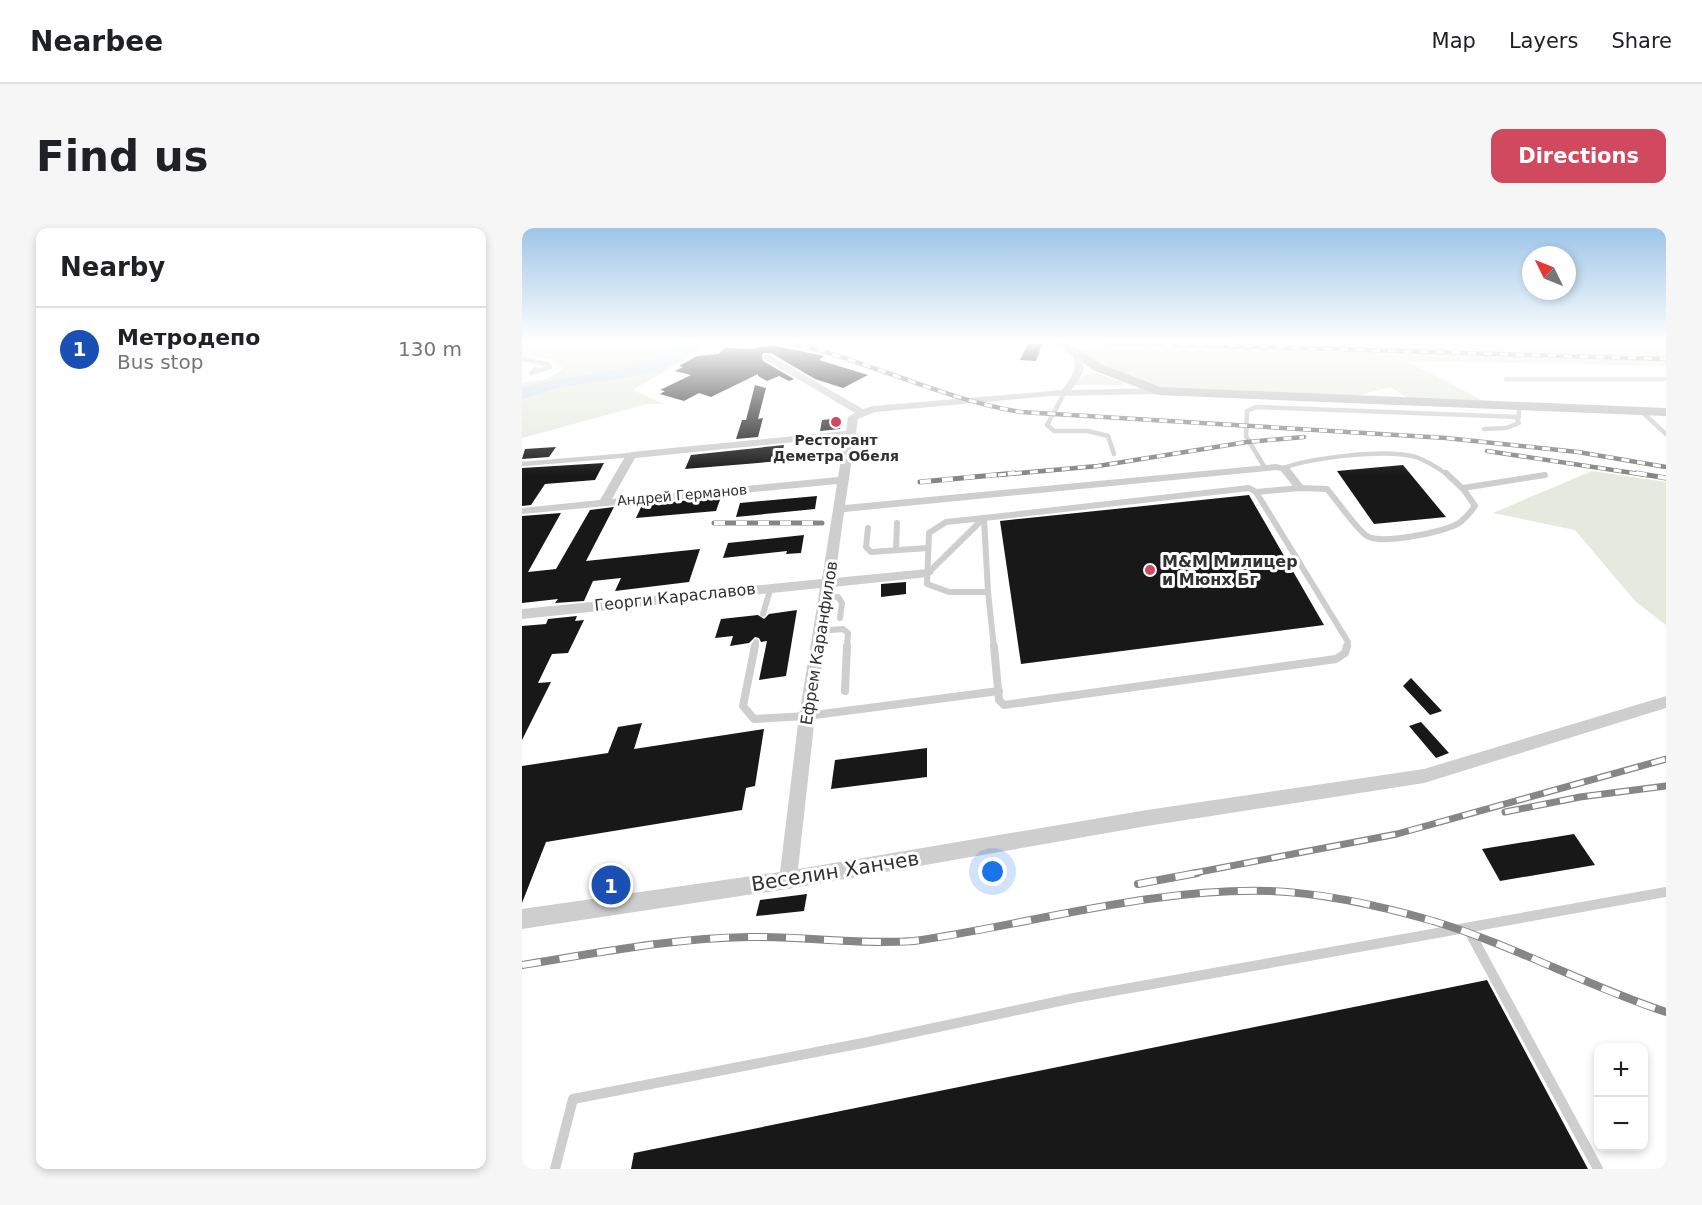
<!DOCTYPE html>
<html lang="en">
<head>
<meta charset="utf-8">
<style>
  :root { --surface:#fff; --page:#f6f6f6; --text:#202124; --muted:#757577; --line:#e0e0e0; --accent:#d1495e }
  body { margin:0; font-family:"DejaVu Sans",sans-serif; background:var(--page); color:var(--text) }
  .controls { position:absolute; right:18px; bottom:18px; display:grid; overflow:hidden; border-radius:12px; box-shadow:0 3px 9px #0003 }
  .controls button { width:54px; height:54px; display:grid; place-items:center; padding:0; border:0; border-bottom:2px solid var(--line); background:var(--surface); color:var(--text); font:30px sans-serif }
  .compass { position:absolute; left:1000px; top:18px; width:54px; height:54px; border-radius:50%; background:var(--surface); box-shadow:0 3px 9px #0003; rotate:313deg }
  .you { position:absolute; left:471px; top:644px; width:21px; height:21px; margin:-15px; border:4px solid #fff; border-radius:50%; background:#1a73e8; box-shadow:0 0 0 9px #1a73e833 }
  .badge { display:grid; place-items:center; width:39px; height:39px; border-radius:50%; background:var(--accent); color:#fff; font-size:20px; font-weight:700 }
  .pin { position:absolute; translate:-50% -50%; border:3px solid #fff; box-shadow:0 2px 6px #0006 }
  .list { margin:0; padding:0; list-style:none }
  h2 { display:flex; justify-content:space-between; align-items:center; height:78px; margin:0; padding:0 24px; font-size:26px }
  h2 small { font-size:20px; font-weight:400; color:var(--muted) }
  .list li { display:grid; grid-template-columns:39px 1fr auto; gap:18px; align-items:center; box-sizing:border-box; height:84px; padding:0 24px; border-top:2px solid var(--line) }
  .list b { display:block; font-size:22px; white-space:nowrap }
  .list p { margin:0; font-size:20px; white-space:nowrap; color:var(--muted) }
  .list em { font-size:20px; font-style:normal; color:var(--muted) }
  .map { position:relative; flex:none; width:1144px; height:941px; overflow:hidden; border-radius:12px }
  header { display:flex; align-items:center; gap:36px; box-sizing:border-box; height:84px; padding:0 30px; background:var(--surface); border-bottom:2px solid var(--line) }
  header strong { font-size:28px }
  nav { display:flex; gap:33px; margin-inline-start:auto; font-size:21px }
  .intro { display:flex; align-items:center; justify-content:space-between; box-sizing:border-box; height:144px; padding:0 36px }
  h1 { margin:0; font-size:42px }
  .button { padding:15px 27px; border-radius:12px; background:var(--accent); color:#fff; font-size:21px; font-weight:700 }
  main { display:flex; gap:36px; padding:0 36px }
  aside { flex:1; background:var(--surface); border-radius:12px; box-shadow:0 3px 9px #0003 }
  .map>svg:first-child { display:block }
</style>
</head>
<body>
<header>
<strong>Nearbee</strong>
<nav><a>Map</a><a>Layers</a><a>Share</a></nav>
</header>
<div class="intro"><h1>Find us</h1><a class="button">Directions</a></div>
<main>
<aside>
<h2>Nearby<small></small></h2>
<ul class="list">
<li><span class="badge" style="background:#1a4fb4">1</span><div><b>Метродепо</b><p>Bus stop</p></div><em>130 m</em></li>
</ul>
</aside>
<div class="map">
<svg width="1144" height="941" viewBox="0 0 1144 941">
  <rect width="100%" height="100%" fill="#fff"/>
  <g fill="#e5e9de">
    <polygon points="0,114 185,114 176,124 111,162 143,176 125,176 0,210 0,155 25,151 42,141 30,131 0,128"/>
    <polygon points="663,114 1144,114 1144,128"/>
    <polygon points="576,115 1144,133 1144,138 885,133 962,173 888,171 868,159 834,168 636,160 572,134 556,123 564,121 565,117 576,117"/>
    <polygon points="574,145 600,154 602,157 552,157 561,148"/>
    <polygon points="1070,243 1144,254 1144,397 1113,373 1053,302 971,285"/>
  </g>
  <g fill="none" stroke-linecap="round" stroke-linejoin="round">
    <path fill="#ccdfe7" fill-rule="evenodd" d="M161 114H178C151 152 82 151 40 159 26 162 14 168 0 171V160C45 145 130 145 161 114Z"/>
  </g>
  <g fill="#181818">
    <polygon points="506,116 520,116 514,133 498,132"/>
    <polygon points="249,117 302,128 297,132 346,147 321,160 293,151 249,125 242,125 240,127 241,133 272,151 267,153 257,148 245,153 236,148 236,146 189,169 177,165 162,173 138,166 143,163 138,162 169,147 153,143 161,139 157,138 175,128 196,126 203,120 233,121 237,118 246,119"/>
    <polygon points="233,157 244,160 236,191 241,190 236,209 214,211 220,192 224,192"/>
    <polygon points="320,190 318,201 298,203 300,192"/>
    <polygon points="262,217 259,233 163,241 169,227"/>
    <polygon points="34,219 27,229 0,231 3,221"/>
    <polygon points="82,235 73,252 23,256 9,277 0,278 0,240"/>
    <polygon points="881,237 924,289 852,296 815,243"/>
    <polygon points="727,267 802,397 499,436 478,293"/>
    <polygon points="295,268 293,281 214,289 218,275"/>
    <polygon points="199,269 194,283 114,290 120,277"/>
    <polygon points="92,279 64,333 178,321 167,354 93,363 99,350 71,353 62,373 33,375 36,371 0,375 0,288 39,285 6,344 34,341 68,282"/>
    <polygon points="282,307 279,325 264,326 265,323 201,330 206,315"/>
    <polygon points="384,354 384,366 359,369 359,356"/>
    <polygon points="275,382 264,448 237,452 245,413 239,414 237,410 233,409 227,415 208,418 211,408 193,410 199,391 236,387 242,391 247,386"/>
    <polygon points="55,388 53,393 62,392 46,425 30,426 16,455 29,454 0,512 0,398 24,396 26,391"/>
    <polygon points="889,450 920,483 908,487 881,458"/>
    <polygon points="899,494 927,525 914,530 887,498"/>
    <polygon points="120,495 112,521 242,501 233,558 224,560 220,582 24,614 0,675 0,538 86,525 96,499"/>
    <polygon points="405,520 405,549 309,561 313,532"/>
    <polygon points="1052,606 1073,637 978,653 960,621"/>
    <polygon points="285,666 282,683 234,688 238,672"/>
    <polygon points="965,752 1066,941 109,941 112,925"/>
  </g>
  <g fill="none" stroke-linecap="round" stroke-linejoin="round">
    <g stroke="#cecece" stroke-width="4.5">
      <polyline points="0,131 26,136 28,139 9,145 14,141"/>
      <polyline points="984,151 1144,151"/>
      <polyline points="543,164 525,197 532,203 566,203 586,208 592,226"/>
      <polyline points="1119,183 1144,206"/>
      <polyline points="962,201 984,200 997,195 994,189"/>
      <polyline points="0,236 109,227"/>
      <polyline points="743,240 724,208 725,183 734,179 997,189 997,178"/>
      <path d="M761 240C790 230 864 220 894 229 905 233 916 240 926 247"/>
    </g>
    <g stroke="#cecece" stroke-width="6">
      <polyline points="941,260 1023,247"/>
      <path d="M734 264 778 260 805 261C815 272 834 301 845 308 859 317 923 304 937 295 944 290 948 285 953 278L942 262 924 245"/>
      <polyline points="462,290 466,364"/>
      <polyline points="462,290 424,294 407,305 405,356 427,364 466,364"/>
      <polyline points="462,290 727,260 734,264 826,414 824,420"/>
      <polyline points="346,300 344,319 349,324 406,320"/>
      <polyline points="374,322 375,295"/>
      <polyline points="406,345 462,290"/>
      <polyline points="466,364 472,420"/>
      <polyline points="305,368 316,369 320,375 318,390"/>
      <polyline points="241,386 249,359"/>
      <polyline points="298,403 321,401 326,405 325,420"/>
      <polyline points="233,420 234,414"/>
    </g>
    <g stroke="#cecece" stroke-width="8">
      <polyline points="233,418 221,478 232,491 285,488 477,463"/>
      <polyline points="472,418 477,472 482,477 814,431 823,425 825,418"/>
      <polyline points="323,463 325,418"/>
    </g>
    <g stroke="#cecece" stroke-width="10">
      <polyline points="946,701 1076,941"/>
      <polyline points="33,941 51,871 346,814 552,770 1144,664"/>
    </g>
    <path fill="#cecece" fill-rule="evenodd" d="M554 123 557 124C566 140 560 149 549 162L636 160 641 163 636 166 529 168 353 184 336 191 323 277 754 236 767 239 783 260 778 263 774 262 759 243 754 242 322 284 313 350 406 341 412 345 406 349 311 359 293 488 276 641 625 582 902 541 1144 468V480L902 555 625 598 266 661 0 701V681L258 644 277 488 298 360 0 391V381L300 351 315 256 0 286V280L78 272 104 227 109 224 324 203 326 189 333 185 242 131V127H248L341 181 351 178 540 162C549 150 557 142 550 126ZM323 209 316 249 90 271 113 230Z"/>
    <polygon fill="#bbb" fill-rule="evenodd" points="531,114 545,114 579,136 638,159 1144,180 1144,188 636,167 571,142"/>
    <g stroke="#868686" stroke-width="4.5">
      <g id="rail-far3">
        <path d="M264 114C344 131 418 171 499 184L924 210 1056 224 1144 239"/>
        <polyline points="578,114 1144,131"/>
        <polyline points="965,223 1124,247"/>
        <polyline points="476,247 576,238 725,214 782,209"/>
      </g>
    </g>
    <g stroke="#868686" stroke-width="5">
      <g id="rail-far2">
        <polyline points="1114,245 1144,250"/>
        <polyline points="398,254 493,245"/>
        <polyline points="192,295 300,295"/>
      </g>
    </g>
    <g stroke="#868686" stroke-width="7">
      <g id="rail-far1">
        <polyline points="983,584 1058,569 1144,558"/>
        <polyline points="667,646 875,606 1144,531"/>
      </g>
    </g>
    <g stroke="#868686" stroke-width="8">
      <g id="rail">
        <polyline points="616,656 675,645"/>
        <path d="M0 737C75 725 151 710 227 709 282 708 337 717 392 713 510 696 627 660 747 663 802 665 859 678 911 693 991 717 1065 758 1144 784"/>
      </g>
    </g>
    <use href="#rail-far3" stroke="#fff" stroke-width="3" stroke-dasharray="8" stroke-linecap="butt"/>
    <use href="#rail-far2" stroke="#fff" stroke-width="4" stroke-dasharray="11" stroke-linecap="butt"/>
    <use href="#rail-far1" stroke="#fff" stroke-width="4.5" stroke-dasharray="14" stroke-linecap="butt"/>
    <use href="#rail" stroke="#fff" stroke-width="6" stroke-dasharray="19" stroke-linecap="butt"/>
  </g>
  <linearGradient id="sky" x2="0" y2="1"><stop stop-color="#9dc5e8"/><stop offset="0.46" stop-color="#fff"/><stop offset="1" stop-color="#fff" stop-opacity="0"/></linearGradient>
  <rect width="1144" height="246" fill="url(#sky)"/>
  <g fill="#d1495e" stroke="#fff" stroke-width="2">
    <circle cx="314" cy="194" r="6"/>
    <circle cx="628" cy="342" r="6"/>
  </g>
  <g text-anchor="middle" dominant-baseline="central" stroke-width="6" stroke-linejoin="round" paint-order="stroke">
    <g font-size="14" font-weight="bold" fill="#313131" stroke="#fff">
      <text x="314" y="212">Ресторант<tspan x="314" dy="16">Деметра Обеля</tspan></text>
    </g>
    <g font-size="14" fill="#313131" stroke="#fff">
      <text transform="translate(160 267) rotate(-5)">Андрей Германов</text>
    </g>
    <g font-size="16" font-weight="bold" fill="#313131" stroke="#fff" text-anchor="start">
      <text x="640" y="333">М&amp;M Mилицер<tspan x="640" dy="18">и Мюнх Бг</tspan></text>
    </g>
    <g font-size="16" fill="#313131" stroke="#fff">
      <text transform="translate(153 369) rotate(-6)">Георги Караславов</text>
      <text transform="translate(297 415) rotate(-81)">Ефрем Каранфилов</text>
    </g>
    <g font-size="20" fill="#313131" stroke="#fff">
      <text transform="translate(313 643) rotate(-9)">Веселин Ханчев</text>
    </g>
  </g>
</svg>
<div class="controls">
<button>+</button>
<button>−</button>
</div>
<svg class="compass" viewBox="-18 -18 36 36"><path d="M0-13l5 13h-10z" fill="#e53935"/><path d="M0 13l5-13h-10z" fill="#757577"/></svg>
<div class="you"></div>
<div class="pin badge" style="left:89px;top:657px;background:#1a4fb4">1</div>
</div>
</main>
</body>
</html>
